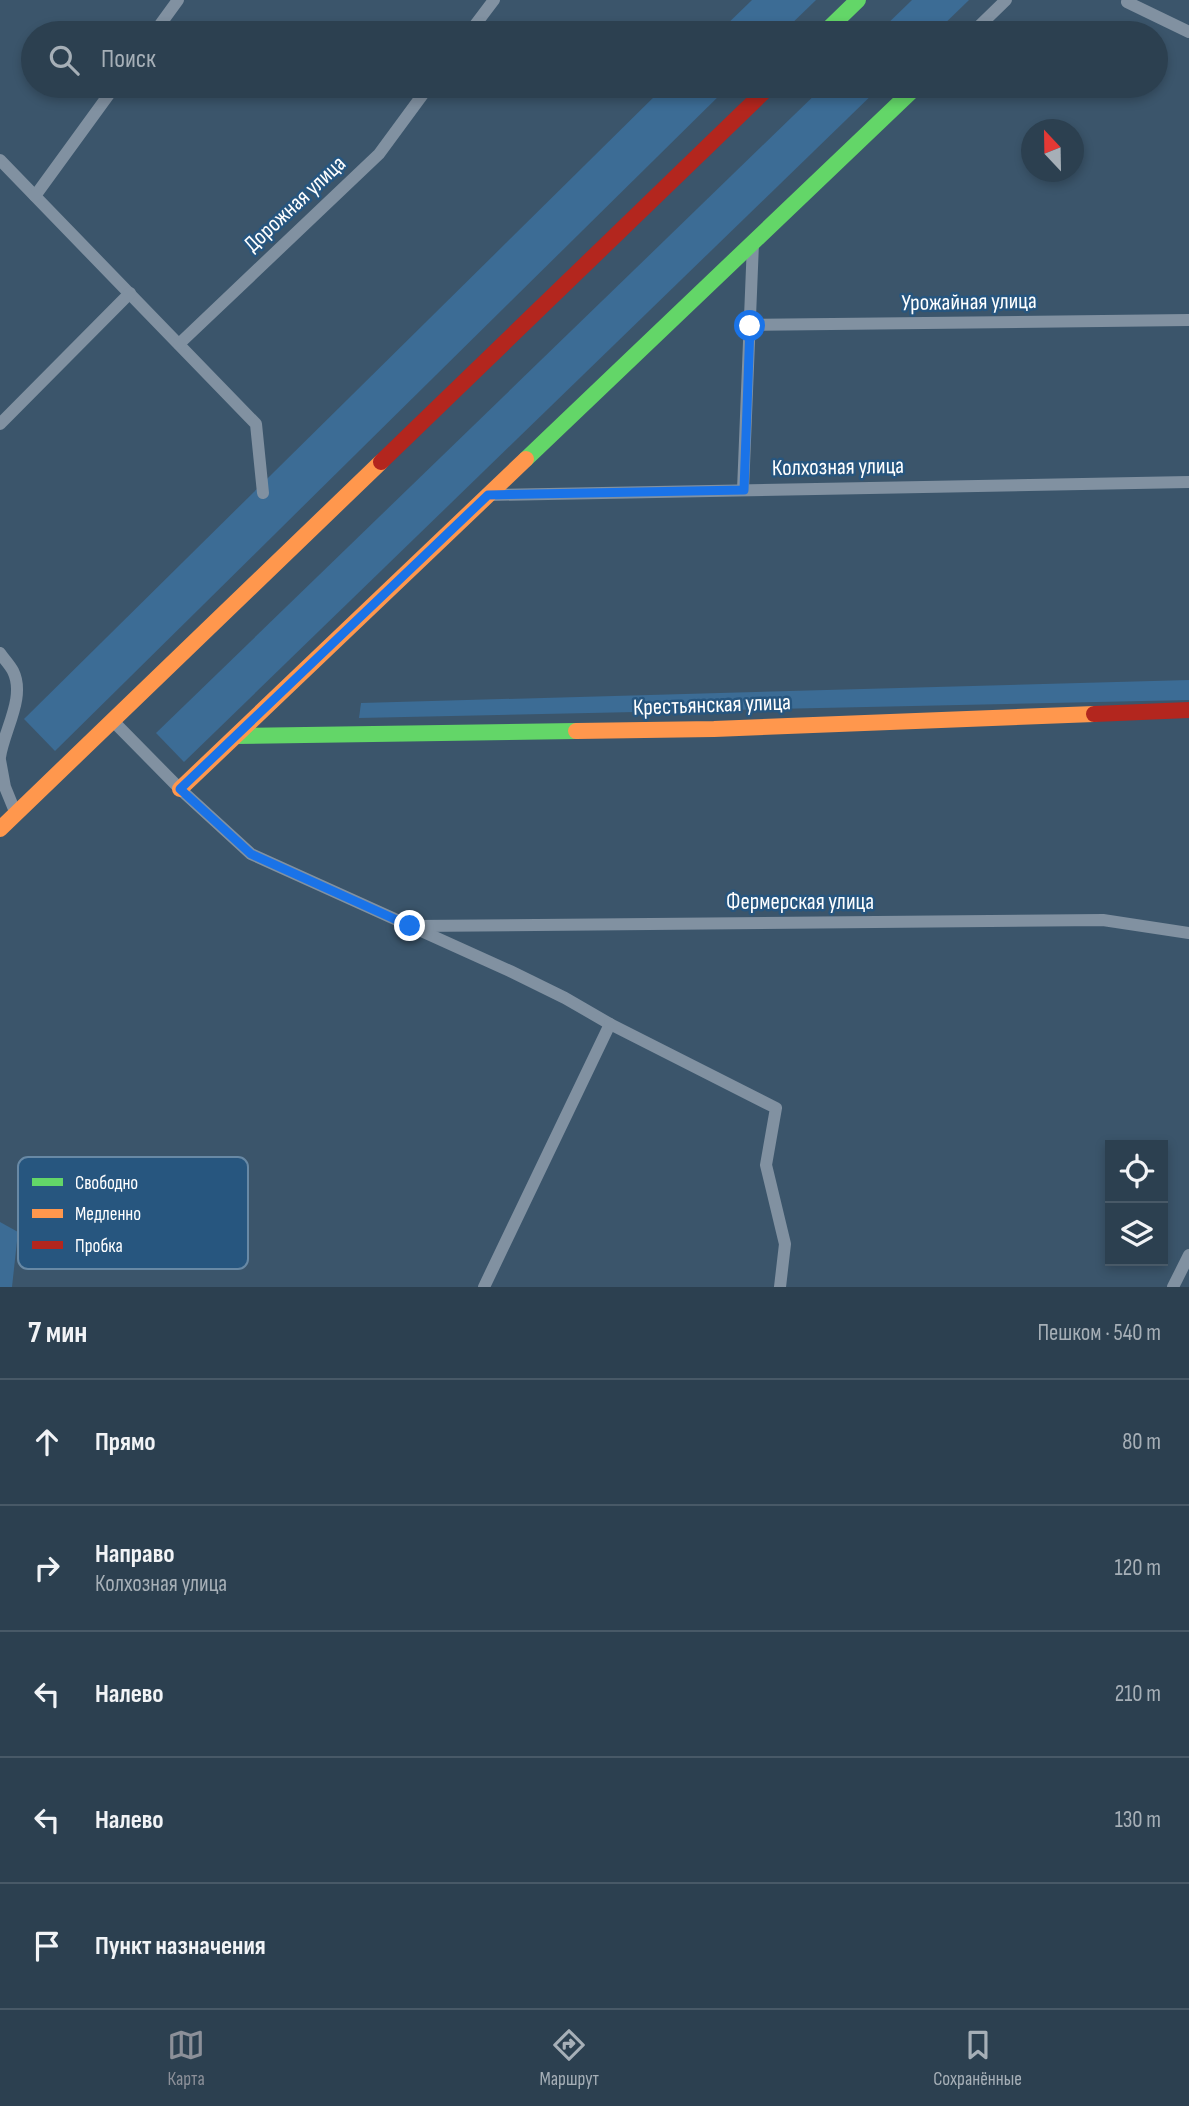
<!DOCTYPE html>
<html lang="ru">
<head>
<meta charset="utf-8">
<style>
  :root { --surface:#2c4050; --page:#384b5a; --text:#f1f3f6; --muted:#a6afb7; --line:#485967; --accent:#8c9099 }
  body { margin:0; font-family:"Sofia Sans Condensed",sans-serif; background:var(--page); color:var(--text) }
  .controls { position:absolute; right:21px; bottom:21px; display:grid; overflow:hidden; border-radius:0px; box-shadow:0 4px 10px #0003 }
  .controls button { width:63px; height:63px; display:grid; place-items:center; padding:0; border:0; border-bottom:2px solid var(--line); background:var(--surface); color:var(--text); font:35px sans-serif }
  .compass { position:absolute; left:1021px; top:119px; width:63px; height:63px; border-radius:50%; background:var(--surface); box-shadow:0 4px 10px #0003; rotate:338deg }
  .stop { position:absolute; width:21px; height:21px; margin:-16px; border:5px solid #1a73e8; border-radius:50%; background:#fff }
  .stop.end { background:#1a73e8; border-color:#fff; box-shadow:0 2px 7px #0008 }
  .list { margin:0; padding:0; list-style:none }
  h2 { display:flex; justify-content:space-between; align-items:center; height:91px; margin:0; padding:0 28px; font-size:30px }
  h2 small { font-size:23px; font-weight:400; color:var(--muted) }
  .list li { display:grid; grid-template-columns:46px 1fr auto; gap:21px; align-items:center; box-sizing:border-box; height:126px; padding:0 28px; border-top:2px solid var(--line) }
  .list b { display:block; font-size:26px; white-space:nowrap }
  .list p { margin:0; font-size:23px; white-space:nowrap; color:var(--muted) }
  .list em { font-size:23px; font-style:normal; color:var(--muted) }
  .icon { flex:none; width:38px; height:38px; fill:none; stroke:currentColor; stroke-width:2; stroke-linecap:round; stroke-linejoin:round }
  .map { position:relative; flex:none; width:1189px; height:1287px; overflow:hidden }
  .search { position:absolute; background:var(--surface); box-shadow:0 4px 10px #0003; left:21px; right:21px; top:21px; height:77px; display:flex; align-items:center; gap:18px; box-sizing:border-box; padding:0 24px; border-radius:38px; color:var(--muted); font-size:26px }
  .sheet { height:721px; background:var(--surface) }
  nav { display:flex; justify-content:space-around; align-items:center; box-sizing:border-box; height:98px; border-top:2px solid var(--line); background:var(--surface); font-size:19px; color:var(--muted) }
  nav a { display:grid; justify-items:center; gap:4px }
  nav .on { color:var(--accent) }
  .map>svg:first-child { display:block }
</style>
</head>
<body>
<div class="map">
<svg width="1189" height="1287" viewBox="0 0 1189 1287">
  <rect width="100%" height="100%" fill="#3b556b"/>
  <g fill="#3c6c95">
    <polygon points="752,0 816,0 782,33 718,33"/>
    <polygon points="912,0 969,0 935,33 878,33"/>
    <polygon points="665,86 729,86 55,751 24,719"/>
    <polygon points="824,86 881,86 184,762 156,733"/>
    <polygon points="1189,680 1189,700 359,718 361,703"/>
    <polygon points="0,1222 18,1232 12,1287 0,1287"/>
  </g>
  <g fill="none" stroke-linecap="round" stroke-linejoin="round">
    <g stroke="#8191a1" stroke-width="12">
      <polyline points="1127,2 1189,32"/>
      <polyline points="154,33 178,0"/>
      <polyline points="469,33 494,0"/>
      <polyline points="972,33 1006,0"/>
      <polyline points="0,160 256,424 263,493"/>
      <polyline points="35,196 115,86"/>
      <polyline points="750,325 1189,320"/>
      <polyline points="179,344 379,154 429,86"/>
      <polyline points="0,424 130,293"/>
      <polyline points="743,490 753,243"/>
      <polyline points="488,495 1189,482"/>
      <path d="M0 653C4 659 10 665 13 671 26 697 4 730 0 757"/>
      <polyline points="113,721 180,789 251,854 510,971 565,998 610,1024 484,1287"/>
      <polyline points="0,760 5,787 16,814"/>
      <polyline points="414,926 1103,920 1189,933"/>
      <polyline points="610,1024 776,1108 766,1165 785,1244 780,1287"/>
      <polyline points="1173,1287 1189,1255"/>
    </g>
    <g stroke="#63d668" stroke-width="16">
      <polyline points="824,33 858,0"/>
      <polyline points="526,459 917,86"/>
      <polyline points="236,736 576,731"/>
    </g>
    <g stroke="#ff974d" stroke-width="16">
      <polyline points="576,731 714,729 1094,714"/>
      <polyline points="180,789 526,459"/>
      <polyline points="0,829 381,462"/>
    </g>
    <g stroke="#b3261e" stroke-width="16">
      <polyline points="381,462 770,86"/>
      <polyline points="1094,714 1189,710"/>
    </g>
  </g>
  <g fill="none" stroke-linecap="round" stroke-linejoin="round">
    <polyline stroke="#1a73e8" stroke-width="9" points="410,926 251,854 180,789 488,495 744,490 750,326"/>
  </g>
  <g text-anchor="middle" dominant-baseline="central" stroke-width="5" stroke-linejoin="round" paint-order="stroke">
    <g font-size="23" fill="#fff" stroke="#27567f">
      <text transform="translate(295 204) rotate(-43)">Дорожная улица</text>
      <text transform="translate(969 302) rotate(-1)">Урожайная улица</text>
      <text transform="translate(838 467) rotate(-1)">Колхозная улица</text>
      <text transform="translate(712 705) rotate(-2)">Крестьянская улица</text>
      <text x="800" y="902">Фермерская улица</text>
    </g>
  </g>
  <rect x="18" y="1157" width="230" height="112" rx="10" fill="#27567f" stroke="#6889a5" stroke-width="2"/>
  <rect x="32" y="1178" width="31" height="8" fill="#63d668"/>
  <rect x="32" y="1209" width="31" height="9" fill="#ff974d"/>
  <rect x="32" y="1241" width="31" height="8" fill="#b3261e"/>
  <g font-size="19" fill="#fff">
    <text x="75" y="1189">Свободно</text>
    <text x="75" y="1220">Медленно</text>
    <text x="75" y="1252">Пробка</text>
  </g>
</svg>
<div class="controls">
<button><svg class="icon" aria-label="locate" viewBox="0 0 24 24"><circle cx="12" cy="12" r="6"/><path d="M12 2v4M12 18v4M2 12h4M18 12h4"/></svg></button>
<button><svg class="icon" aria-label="layers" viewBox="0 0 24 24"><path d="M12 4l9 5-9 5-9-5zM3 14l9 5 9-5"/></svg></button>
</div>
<svg class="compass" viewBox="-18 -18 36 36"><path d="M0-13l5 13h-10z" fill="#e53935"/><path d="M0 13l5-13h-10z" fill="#a6afb7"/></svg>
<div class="stop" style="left:750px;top:326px"></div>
<div class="stop end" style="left:410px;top:926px"></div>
<div class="search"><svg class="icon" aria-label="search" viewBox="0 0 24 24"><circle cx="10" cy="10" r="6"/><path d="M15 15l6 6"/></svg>Поиск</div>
</div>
<section class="sheet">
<h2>7 мин<small>Пешком · 540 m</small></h2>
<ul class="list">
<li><svg class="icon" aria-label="ahead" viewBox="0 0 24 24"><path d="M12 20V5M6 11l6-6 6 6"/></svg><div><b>Прямо</b></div><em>80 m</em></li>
<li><svg class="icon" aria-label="right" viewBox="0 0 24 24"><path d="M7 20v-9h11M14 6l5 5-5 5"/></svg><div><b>Направо</b><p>Колхозная улица</p></div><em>120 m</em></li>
<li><svg class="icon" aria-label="left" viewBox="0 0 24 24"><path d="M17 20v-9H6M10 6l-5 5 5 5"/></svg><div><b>Налево</b></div><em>210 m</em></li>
<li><svg class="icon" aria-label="left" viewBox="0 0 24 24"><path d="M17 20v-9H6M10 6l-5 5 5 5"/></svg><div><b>Налево</b></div><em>130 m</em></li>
<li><svg class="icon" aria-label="arrive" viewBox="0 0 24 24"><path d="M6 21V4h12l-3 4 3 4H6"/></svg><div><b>Пункт назначения</b></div></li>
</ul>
</section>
<nav>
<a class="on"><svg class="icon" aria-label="map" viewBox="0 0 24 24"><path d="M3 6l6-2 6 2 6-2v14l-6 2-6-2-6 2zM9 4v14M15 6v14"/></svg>Карта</a>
<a><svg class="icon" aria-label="directions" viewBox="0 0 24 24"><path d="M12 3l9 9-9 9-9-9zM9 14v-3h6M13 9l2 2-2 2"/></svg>Маршрут</a>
<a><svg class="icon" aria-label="saved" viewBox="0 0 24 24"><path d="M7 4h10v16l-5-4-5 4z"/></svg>Сохранённые</a>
</nav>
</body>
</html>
